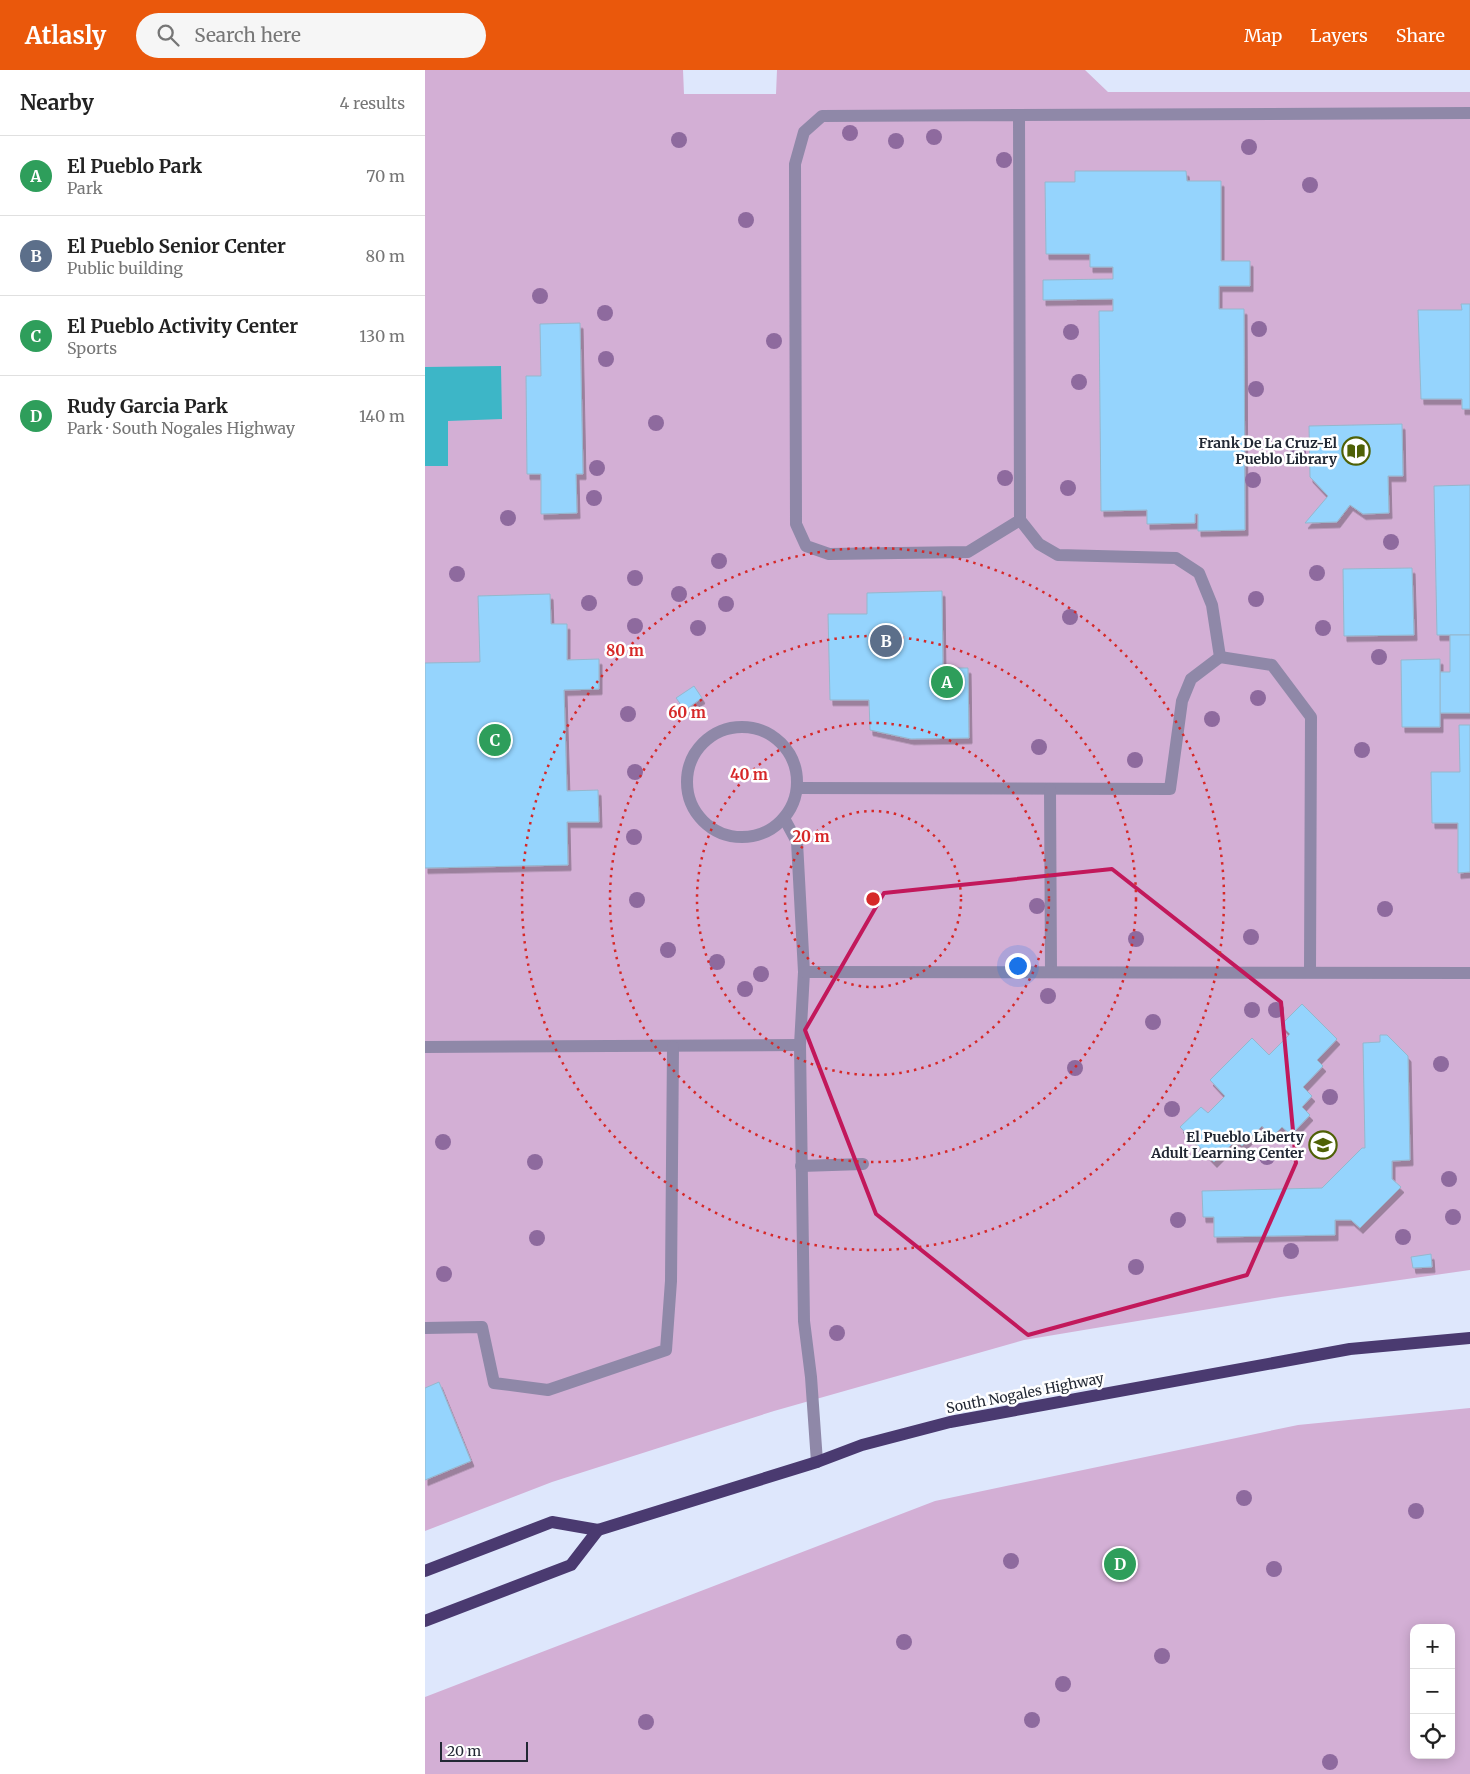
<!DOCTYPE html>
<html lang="en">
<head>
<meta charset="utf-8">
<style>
  :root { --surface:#fff; --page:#f6f6f6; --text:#222; --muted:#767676; --line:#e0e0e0; --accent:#ea580c }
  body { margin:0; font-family:Merriweather,serif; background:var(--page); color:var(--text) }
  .controls { position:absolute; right:15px; bottom:15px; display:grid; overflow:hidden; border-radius:10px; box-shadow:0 2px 12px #0003 }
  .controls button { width:45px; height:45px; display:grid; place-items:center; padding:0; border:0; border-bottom:1px solid var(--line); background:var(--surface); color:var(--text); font:25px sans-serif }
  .scale { position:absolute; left:15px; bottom:12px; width:88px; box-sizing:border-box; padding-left:5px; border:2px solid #222834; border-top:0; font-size:14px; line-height:18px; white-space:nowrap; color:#222834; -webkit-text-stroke:4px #fff; paint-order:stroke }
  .you { position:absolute; left:592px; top:895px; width:18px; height:18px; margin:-12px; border:4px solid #fff; border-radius:50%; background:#1a73e8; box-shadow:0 0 0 8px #1a73e833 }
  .badge { display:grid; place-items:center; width:32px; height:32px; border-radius:50%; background:var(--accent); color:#fff; font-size:16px; font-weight:700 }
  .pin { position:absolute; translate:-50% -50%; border:2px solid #fff; box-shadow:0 1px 5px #0006 }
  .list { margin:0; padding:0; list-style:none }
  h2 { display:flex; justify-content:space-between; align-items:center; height:65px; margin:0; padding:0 20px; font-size:21px }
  h2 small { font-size:16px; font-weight:400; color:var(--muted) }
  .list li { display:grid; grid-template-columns:32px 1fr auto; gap:15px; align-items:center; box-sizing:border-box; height:80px; padding:0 20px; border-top:1px solid var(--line) }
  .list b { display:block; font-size:19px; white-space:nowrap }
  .list p { margin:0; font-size:16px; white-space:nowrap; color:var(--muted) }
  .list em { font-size:16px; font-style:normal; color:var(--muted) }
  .icon { flex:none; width:28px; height:28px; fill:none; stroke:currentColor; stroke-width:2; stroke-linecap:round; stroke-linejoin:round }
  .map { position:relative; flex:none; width:1045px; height:1704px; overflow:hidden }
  header { display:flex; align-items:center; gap:30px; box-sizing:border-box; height:70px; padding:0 25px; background:var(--accent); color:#fff }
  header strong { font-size:24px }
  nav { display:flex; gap:28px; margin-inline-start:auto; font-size:18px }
  .search { width:350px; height:45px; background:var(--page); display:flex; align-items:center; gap:12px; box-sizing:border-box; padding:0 18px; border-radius:28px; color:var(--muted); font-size:19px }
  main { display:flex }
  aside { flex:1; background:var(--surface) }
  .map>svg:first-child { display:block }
</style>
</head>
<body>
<header>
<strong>Atlasly</strong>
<div class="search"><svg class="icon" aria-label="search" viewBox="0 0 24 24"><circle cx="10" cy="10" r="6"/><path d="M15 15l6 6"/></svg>Search here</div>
<nav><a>Map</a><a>Layers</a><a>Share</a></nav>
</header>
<main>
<aside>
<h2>Nearby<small>4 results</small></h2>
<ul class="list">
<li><span class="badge" style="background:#2e9e5b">A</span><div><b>El Pueblo Park</b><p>Park</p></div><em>70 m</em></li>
<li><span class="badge" style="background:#5c6f8a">B</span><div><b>El Pueblo Senior Center</b><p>Public building</p></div><em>80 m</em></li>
<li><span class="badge" style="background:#2e9e5b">C</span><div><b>El Pueblo Activity Center</b><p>Sports</p></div><em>130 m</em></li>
<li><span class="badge" style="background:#2e9e5b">D</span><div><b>Rudy Garcia Park</b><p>Park · South Nogales Highway</p></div><em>140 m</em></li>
</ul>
</aside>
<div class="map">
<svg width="1045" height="1704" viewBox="0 0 1045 1704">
  <defs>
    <filter id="shadow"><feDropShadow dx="3" dy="5.5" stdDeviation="0" flood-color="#0004"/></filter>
  </defs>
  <rect width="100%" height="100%" fill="#dee7fc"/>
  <g fill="#d3afd5" fill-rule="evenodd">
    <polygon points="0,0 258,0 259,24 351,24 352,0 660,0 683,22 1045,22 1045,1200 856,1227 599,1270 349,1341 127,1412 0,1461"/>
    <path d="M1045 1338V1704H0V1627L510 1431 873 1355ZM989 1558H1026V1685H989Z"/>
  </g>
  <polygon fill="#3db6c7" points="76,296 77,349 23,351 23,396 0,396 0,297"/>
  <g fill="#95d4fd" stroke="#95b7cd" filter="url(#shadow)">
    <polygon points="650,101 761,101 762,111 796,111 796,191 825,191 825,216 794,216 794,239 819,239 820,460 773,461 773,444 770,444 770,453 722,454 722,440 676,441 674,241 688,241 688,229 618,230 618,210 688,209 688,197 665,197 665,184 621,184 620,112 650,112"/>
    <polygon points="1036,234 1045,234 1045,339 1037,339 1037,329 996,329 993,240 1037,240"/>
    <polygon points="155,253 158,404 151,404 152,443 116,444 116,404 102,404 101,306 116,306 115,254"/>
    <polygon points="977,354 978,406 963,406 964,443 938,444 925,435 912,452 880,453 903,426 885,407 884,356"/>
    <polygon points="1045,415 1045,565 1012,565 1009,416"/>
    <polygon points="987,498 989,565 919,566 918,499"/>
    <polygon points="517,521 518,598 543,598 544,668 486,669 445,660 444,630 405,630 403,544 442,544 442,523"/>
    <polygon points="125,524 126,554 142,554 142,590 174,589 174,619 139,620 142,721 173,720 174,752 142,752 143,795 0,798 0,593 55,592 53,526"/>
    <polygon points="1025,565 1045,565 1045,643 1015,643 1015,602 1025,602"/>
    <polygon points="1015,589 1015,657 977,657 976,590"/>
    <polygon points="269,616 277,628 260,640 251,628"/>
    <polygon points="1034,655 1045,655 1045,802 1033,803 1033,753 1007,753 1006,702 1035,702"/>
    <polygon points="877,934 912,969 892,990 898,996 878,1017 887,1026 877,1037 885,1045 866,1065 857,1057 847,1067 837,1056 817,1076 811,1070 789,1092 755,1057 776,1037 783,1043 800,1026 785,1010 827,968 844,985 865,964 856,955"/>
    <polygon points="955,965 962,965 983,986 985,1090 967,1091 967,1109 976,1117 935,1158 926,1150 910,1150 910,1165 789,1167 789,1147 778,1147 777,1121 897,1118 937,1078 940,1078 938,973 955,972"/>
    <polygon points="1006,1184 1007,1197 988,1198 986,1187"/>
    <polygon points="14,1312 46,1391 0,1410 0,1318"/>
  </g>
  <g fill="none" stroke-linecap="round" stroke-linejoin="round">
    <g stroke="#8f88a8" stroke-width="12">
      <polyline points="594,45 595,450 543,482 404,484 381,476 371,454 370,94 379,62 397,46 1045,43"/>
      <polyline points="795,587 847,595 886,647 885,902"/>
      <circle cx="317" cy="712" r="55"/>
      <polyline points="372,718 745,719 757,631 766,609 795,587 787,535 774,503 751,488 633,485 614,474 595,450"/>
      <polyline points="625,719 626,902"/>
      <polyline points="359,748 372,772 379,902 375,975 379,1251 386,1307 392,1392"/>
      <polyline points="379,902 1045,903"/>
      <polyline points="0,977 375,975"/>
      <polyline points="376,1096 438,1094"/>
      <polyline points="0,1258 57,1257 69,1313 123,1320 241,1280 246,1211 248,977"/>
    </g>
    <g stroke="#4a3a70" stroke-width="12">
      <polyline points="0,1501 127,1452 173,1460 392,1392 437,1375 525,1352 925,1279 1045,1268"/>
      <polyline points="0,1551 146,1495 173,1460"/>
    </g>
  </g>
  <g fill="#8e6a9e">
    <circle cx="425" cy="63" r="8"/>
    <circle cx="509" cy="67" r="8"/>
    <circle cx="254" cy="70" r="8"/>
    <circle cx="471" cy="71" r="8"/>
    <circle cx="824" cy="77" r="8"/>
    <circle cx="579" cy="90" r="8"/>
    <circle cx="885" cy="115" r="8"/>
    <circle cx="321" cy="150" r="8"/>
    <circle cx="115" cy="226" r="8"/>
    <circle cx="180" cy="243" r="8"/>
    <circle cx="834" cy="259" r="8"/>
    <circle cx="646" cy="262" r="8"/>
    <circle cx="349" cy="271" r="8"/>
    <circle cx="181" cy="289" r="8"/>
    <circle cx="654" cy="312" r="8"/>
    <circle cx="831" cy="319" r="8"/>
    <circle cx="231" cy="353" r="8"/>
    <circle cx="873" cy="383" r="8"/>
    <circle cx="172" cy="398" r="8"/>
    <circle cx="580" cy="408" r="8"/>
    <circle cx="828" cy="410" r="8"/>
    <circle cx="643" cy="418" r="8"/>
    <circle cx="169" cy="428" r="8"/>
    <circle cx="83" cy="448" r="8"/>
    <circle cx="966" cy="472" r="8"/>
    <circle cx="294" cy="491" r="8"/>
    <circle cx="892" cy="503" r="8"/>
    <circle cx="32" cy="504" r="8"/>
    <circle cx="210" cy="508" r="8"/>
    <circle cx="254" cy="524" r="8"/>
    <circle cx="831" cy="529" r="8"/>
    <circle cx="164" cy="533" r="8"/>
    <circle cx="301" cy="534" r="8"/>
    <circle cx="645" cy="547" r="8"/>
    <circle cx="210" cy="556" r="8"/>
    <circle cx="273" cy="558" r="8"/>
    <circle cx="898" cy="558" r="8"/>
    <circle cx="954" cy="587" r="8"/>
    <circle cx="833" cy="628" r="8"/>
    <circle cx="203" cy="644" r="8"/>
    <circle cx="787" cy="649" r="8"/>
    <circle cx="614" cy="677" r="8"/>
    <circle cx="937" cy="680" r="8"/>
    <circle cx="710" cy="690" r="8"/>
    <circle cx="210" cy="702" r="8"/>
    <circle cx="209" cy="767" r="8"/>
    <circle cx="212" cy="830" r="8"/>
    <circle cx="612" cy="836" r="8"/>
    <circle cx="960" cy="839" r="8"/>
    <circle cx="826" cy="867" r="8"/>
    <circle cx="711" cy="869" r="8"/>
    <circle cx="243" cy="880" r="8"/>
    <circle cx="292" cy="892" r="8"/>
    <circle cx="336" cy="904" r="8"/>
    <circle cx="320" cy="919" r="8"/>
    <circle cx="623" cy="926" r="8"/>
    <circle cx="827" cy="940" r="8"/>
    <circle cx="851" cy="940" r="8"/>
    <circle cx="728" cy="952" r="8"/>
    <circle cx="1016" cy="994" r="8"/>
    <circle cx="650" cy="998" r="8"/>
    <circle cx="905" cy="1027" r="8"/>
    <circle cx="747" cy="1039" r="8"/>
    <circle cx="18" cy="1072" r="8"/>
    <circle cx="842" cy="1087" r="8"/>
    <circle cx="110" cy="1092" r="8"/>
    <circle cx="1024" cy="1109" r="8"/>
    <circle cx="1028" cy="1147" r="8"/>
    <circle cx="753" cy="1150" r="8"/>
    <circle cx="978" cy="1167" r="8"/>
    <circle cx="112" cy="1168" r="8"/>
    <circle cx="866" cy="1181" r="8"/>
    <circle cx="711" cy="1197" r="8"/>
    <circle cx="19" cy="1204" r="8"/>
    <circle cx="412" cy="1263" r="8"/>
    <circle cx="819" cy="1428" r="8"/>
    <circle cx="991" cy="1441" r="8"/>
    <circle cx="586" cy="1491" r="8"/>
    <circle cx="849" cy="1499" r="8"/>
    <circle cx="479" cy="1572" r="8"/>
    <circle cx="737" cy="1586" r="8"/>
    <circle cx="638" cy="1614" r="8"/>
    <circle cx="607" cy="1650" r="8"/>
    <circle cx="221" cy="1652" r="8"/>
    <circle cx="905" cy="1692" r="8"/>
  </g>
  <path fill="none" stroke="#c2185b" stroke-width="4" stroke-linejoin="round" d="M687 799 856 932 871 1093 822 1205 603 1265 451 1144 380 960 459 823Z"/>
  <g fill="none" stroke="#d62828" stroke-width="2.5" stroke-dasharray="2.5 5">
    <circle cx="448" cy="829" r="88"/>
    <circle cx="448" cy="829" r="176"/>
    <circle cx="448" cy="829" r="263"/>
    <circle cx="448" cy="829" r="351"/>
  </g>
  <defs>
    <g id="library-ring" transform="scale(1.4375)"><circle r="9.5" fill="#fff" stroke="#4f6106" stroke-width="1.5"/><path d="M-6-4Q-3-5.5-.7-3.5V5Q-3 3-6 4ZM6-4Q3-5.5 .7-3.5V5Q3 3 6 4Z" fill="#4f6106"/></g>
    <g id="university-ring" transform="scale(1.4375)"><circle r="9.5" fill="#fff" stroke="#4f6106" stroke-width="1.5"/><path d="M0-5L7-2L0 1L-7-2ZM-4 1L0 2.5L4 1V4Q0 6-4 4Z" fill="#4f6106"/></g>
  </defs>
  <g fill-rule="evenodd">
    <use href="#library-ring" x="931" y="381"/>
    <use href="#university-ring" x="898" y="1075"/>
  </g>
  <g text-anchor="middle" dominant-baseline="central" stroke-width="5" stroke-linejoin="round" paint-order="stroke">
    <g font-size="14" font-weight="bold" fill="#222834" stroke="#fff" text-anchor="end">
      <text x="912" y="373">Frank De La Cruz-El<tspan x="912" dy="16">Pueblo Library</tspan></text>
      <text x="879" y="1067">El Pueblo Liberty<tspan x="879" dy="16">Adult Learning Center</tspan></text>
    </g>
    <g font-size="14" fill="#222834" stroke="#fff">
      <text transform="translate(600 1323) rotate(-11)">South Nogales Highway</text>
    </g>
  </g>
  <circle cx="448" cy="829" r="8" fill="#d62828" stroke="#fff" stroke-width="2.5"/>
  <g font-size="15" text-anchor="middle" font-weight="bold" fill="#d62828" stroke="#fff" stroke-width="5" stroke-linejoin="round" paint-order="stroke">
    <text x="200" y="586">80 m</text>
    <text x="262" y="648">60 m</text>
    <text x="324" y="710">40 m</text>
    <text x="386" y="772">20 m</text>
  </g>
</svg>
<div class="controls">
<button>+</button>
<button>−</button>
<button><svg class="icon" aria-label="locate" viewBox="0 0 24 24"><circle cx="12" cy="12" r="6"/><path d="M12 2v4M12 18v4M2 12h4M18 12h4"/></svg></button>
</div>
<div class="scale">20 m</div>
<div class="you"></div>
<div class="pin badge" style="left:522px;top:612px;background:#2e9e5b">A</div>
<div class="pin badge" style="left:461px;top:571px;background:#5c6f8a">B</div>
<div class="pin badge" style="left:70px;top:670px;background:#2e9e5b">C</div>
<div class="pin badge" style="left:695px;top:1494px;background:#2e9e5b">D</div>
</div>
</main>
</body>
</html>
